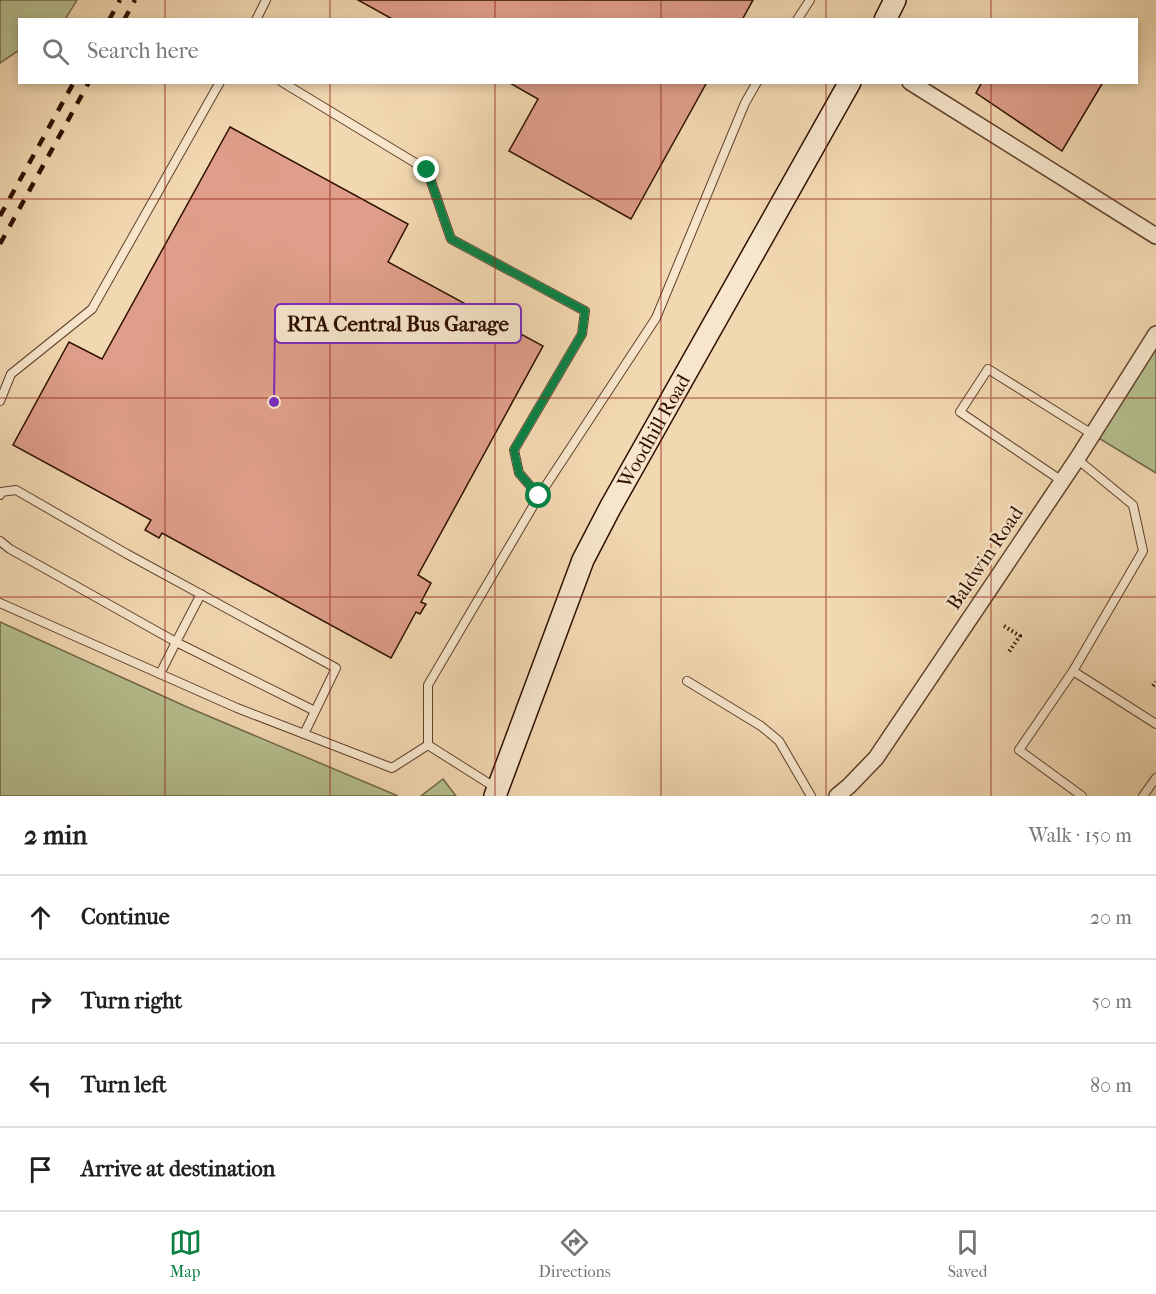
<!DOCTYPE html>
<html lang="en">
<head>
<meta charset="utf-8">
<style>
  :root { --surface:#fff; --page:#f2f2f2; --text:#202124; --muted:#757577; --line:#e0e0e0; --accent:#0b8043 }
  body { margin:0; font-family:"IM FELL French Canon",serif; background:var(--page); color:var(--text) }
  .stop { position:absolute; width:18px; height:18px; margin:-14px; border:4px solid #0b8043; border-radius:50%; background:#fff }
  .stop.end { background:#0b8043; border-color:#fff; box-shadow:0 2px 6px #0008 }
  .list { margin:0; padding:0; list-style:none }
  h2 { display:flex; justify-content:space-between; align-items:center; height:78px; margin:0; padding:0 24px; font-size:26px }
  h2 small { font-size:20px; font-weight:400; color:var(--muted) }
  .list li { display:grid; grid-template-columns:39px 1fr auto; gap:18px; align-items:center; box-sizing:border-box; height:84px; padding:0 24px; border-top:2px solid var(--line) }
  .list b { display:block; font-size:22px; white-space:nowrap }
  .list em { font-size:20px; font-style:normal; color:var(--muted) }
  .icon { flex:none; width:33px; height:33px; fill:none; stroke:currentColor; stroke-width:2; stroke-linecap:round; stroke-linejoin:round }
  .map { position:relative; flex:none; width:1156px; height:796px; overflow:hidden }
  .search { position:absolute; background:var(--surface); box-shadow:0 3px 9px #0003; left:18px; right:18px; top:18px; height:66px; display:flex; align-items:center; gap:15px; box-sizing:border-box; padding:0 21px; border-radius:0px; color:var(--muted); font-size:22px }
  .sheet { height:414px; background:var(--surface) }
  nav { display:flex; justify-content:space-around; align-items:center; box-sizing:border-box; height:84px; border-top:2px solid var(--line); background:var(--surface); font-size:16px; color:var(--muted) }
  nav a { display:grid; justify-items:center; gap:3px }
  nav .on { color:var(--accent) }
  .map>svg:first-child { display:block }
</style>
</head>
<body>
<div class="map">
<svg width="1156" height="796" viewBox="0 0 1156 796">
  <rect width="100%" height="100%" fill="#f2d8b1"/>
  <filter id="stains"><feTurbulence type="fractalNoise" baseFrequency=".00333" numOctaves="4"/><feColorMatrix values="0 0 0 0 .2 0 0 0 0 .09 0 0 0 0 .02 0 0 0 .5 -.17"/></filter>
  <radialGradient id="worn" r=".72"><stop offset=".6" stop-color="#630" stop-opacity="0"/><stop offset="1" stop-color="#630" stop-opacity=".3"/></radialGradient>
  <g fill="#b6c08f" stroke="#726848" stroke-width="1.5">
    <polygon points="0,0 77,0 66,18 64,19 20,20 19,50 0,63"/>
    <polygon points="1156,334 1156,473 1092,434"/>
    <polygon points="0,622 187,707 398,796 0,796"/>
    <polygon points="443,779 456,796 421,796"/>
  </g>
  <g fill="#df9e89" stroke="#2e0f00" stroke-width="1.5">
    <polygon points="358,0 753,0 742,20 394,20"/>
    <polygon points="508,82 707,82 631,219 509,151 538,99"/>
    <polygon points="982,82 1099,82 1102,84 1062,151 976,93"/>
    <polygon points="230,127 408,224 388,262 543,346 418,575 431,583 421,602 426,604 420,614 416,612 391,658 162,533 159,538 145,530 151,520 13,445 69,342 102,359"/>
  </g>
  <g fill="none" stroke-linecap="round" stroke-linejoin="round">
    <g stroke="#5f412c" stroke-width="10">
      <g id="lane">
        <polyline points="256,20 266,0"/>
        <polyline points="797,20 810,0"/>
        <polyline points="282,82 427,170 451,239 585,311 582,334 514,450 519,473 539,496"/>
        <polyline points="0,401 11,374 92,309 220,82"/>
        <polyline points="1077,459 1133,505 1143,551 1073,671 1019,750 1082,796"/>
        <polyline points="1062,481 960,412 988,369 1092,434"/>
        <polyline points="0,495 1,492 16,490 127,554 336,668 304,734"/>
        <polyline points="0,541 10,549 176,642 160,674"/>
        <polyline points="201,594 176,642 315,711"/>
        <polyline points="0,603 237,708 392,768 428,745"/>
        <polyline points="1073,671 1156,724"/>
        <polyline points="687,681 761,726 779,741 811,796"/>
        <polyline points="428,745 428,685 539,496 656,318 745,103 757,82"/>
        <polyline points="428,745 496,788"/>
        <polyline points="1143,796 1156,778"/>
      </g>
    </g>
    <g stroke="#5f412c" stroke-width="18">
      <g id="street">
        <polyline points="910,82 1156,236"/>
        <polyline points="837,796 849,786 876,758 1077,459 1156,334"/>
      </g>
    </g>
    <g stroke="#2e0f00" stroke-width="24">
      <g id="secondary">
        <polyline points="885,20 895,0"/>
        <path id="s1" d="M495 796 583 560 610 508 850 82"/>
      </g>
    </g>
    <g stroke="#2e0f00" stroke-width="4" stroke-dasharray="1.5 3" stroke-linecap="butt">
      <polyline points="1004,626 1020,636 1008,653"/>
      <polyline points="1153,686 1156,682"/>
    </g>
    <use href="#lane" stroke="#f7e6cc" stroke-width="8"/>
    <use href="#street" stroke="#f7e6cc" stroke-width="15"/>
    <use href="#secondary" stroke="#f7e6cc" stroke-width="21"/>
    <g stroke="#2e0f00" stroke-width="4.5" stroke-dasharray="10 10" stroke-linecap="butt">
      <polyline points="109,20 120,0"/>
      <polyline points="124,20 135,0"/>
      <polyline points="0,216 74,82"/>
      <polyline points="0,244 89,82"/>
    </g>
  </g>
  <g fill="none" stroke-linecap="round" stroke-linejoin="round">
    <polyline stroke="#0b8043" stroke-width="8" points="427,170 451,239 585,311 582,334 514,450 519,473 539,496"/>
  </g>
  <path fill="none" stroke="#8f2418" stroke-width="1.5" stroke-opacity="0.55" d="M165 0V20M330 0V20M495 0V20M661 0V20M826 0V20M991 0V20M165 82V796M330 82V796M495 82V796M661 82V796M826 82V796M991 82V796M0 199H1156M0 398H1156M0 597H1156"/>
  <g text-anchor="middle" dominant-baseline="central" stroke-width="4.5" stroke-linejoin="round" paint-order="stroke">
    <g font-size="20" fill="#2e0f00" stroke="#f7e6cc">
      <text stroke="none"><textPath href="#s1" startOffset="399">Woodhill Road</textPath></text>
      <text transform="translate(985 558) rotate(-56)">Baldwin Road</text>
    </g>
  </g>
  <path fill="none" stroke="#7b2cbf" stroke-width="2" d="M274 402L275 323"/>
  <circle fill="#7b2cbf" stroke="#f7e6cc" stroke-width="2" cx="274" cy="402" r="6"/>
  <rect fill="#f7e6cc" stroke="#7b2cbf" stroke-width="2" x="275" y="304" width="246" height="39" rx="6"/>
  <g font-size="21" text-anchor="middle" font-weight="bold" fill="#2e0f00">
    <text x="398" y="331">RTA Central Bus Garage</text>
  </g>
  <rect width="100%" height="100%" filter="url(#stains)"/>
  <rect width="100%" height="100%" fill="url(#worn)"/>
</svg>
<div class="stop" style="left:539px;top:496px"></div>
<div class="stop end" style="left:427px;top:170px"></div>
<div class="search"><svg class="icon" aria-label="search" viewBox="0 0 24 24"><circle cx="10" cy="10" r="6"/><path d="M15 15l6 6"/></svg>Search here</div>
</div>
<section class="sheet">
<h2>2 min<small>Walk · 150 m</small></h2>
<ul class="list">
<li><svg class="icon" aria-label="ahead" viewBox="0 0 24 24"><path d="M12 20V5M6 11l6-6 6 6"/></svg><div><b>Continue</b></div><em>20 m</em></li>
<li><svg class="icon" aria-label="right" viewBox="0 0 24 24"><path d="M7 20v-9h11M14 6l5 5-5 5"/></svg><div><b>Turn right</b></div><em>50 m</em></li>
<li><svg class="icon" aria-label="left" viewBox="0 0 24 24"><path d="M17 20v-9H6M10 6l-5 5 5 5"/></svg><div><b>Turn left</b></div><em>80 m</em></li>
<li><svg class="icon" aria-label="arrive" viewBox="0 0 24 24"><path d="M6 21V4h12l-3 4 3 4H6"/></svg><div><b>Arrive at destination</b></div></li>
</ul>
</section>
<nav>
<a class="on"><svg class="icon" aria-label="map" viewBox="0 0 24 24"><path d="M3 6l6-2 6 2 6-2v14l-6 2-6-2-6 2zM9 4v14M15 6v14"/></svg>Map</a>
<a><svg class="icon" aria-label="directions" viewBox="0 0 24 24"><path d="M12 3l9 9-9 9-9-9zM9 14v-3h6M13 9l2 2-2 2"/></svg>Directions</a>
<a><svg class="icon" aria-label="saved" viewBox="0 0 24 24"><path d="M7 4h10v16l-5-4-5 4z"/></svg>Saved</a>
</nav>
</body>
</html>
